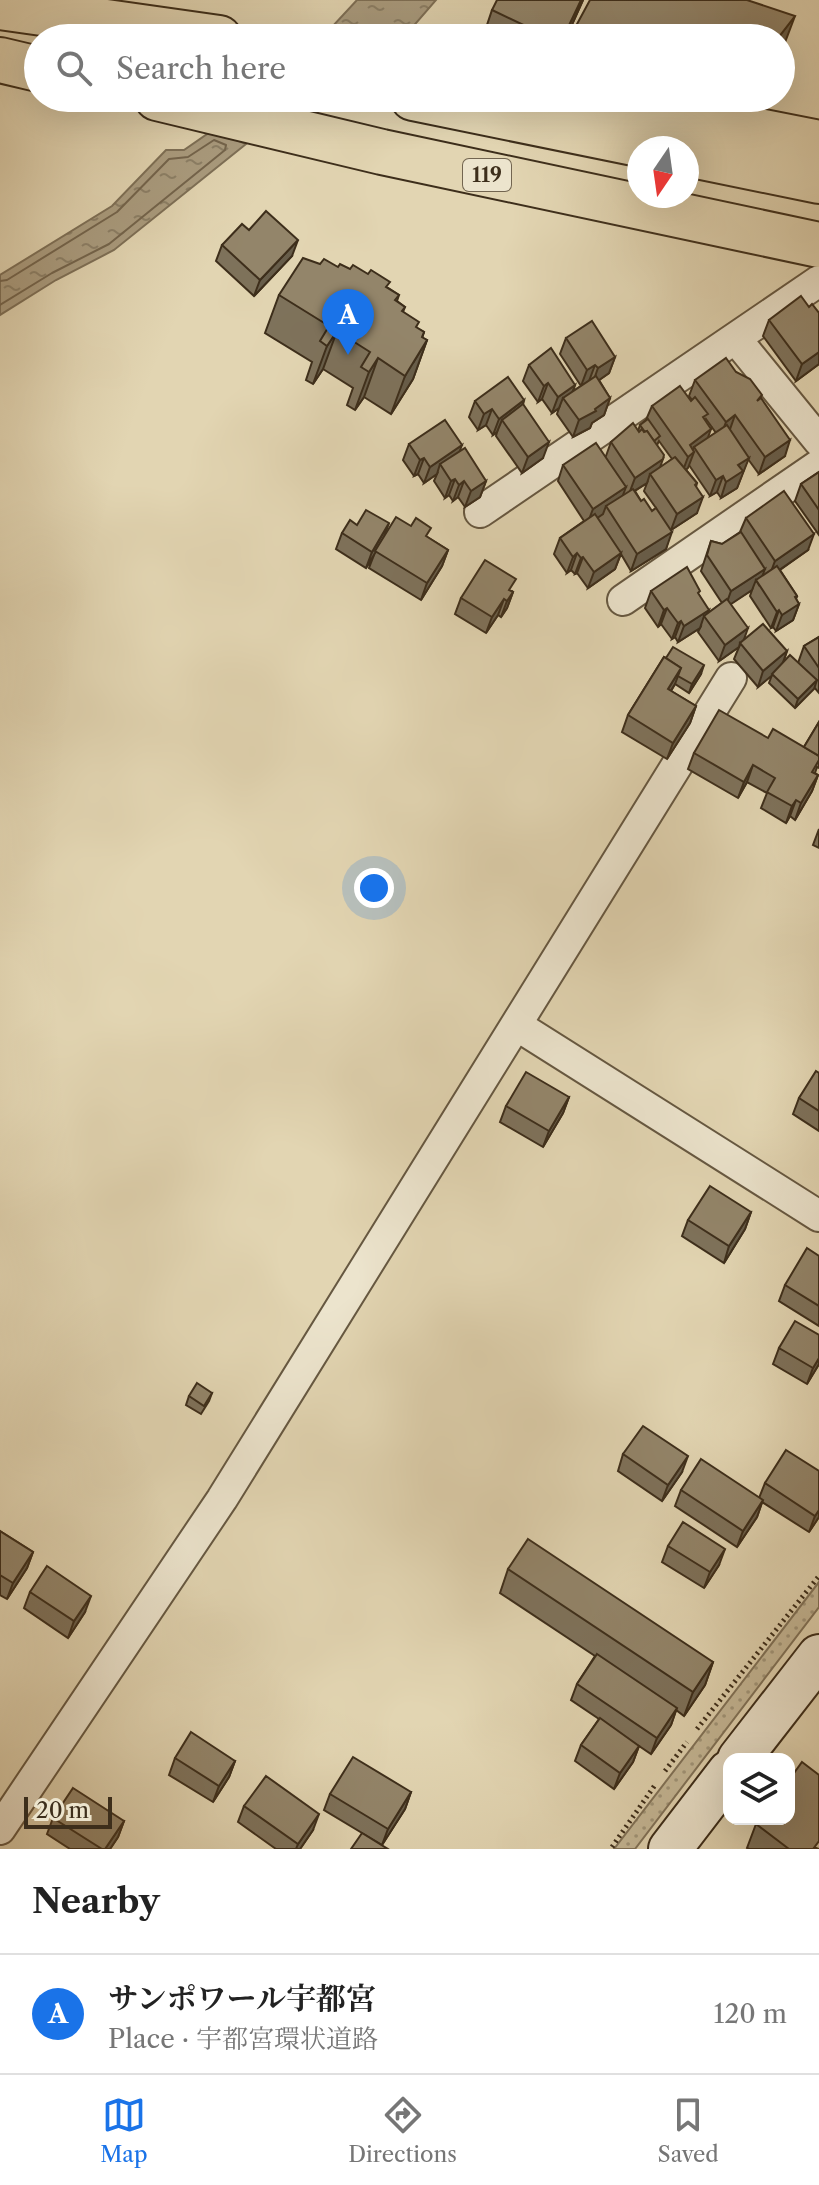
<!DOCTYPE html>
<html lang="en">
<head>
<meta charset="utf-8">
<style>
  :root { --surface:#fff; --page:#f2f2f2; --text:#222; --muted:#767676; --line:#e0e0e0; --accent:#1a73e8 }
  body { margin:0; font-family:"Libre Caslon Text","Noto Serif JP",serif; background:var(--page); color:var(--text) }
  .controls { position:absolute; right:24px; bottom:24px; display:grid; overflow:hidden; border-radius:16px; box-shadow:0 8px 32px #0002 }
  .controls button { width:72px; height:72px; display:grid; place-items:center; padding:0; border:0; border-bottom:2px solid var(--line); background:var(--surface); color:var(--text); font:40px sans-serif }
  .compass { position:absolute; left:627px; top:136px; width:72px; height:72px; border-radius:50%; background:var(--surface); box-shadow:0 8px 32px #0002; rotate:193deg }
  .scale { position:absolute; left:24px; bottom:20px; width:88px; box-sizing:border-box; padding-left:8px; border:4px solid #3d2e1b; border-top:0; font-size:22px; line-height:28px; white-space:nowrap; color:#3d2e1b; -webkit-text-stroke:6px #ece4cd; paint-order:stroke }
  .you { position:absolute; left:374px; top:888px; width:28px; height:28px; margin:-20px; border:6px solid #fff; border-radius:50%; background:#1a73e8; box-shadow:0 0 0 12px #1a73e833 }
  .badge { display:grid; place-items:center; width:52px; height:52px; border-radius:50%; background:var(--accent); color:#fff; font-size:26px; font-weight:700 }
  .pin { position:absolute; translate:-50% -66px; filter:drop-shadow(0 2px 4px #0008) }
  .pin::after { content:''; position:absolute; top:42px; width:28px; height:24px; background:inherit; clip-path:polygon(0 0,100% 0,50% 100%) }
  .list { margin:0; padding:0; list-style:none }
  h2 { display:flex; justify-content:space-between; align-items:center; height:104px; margin:0; padding:0 32px; font-size:34px }
  h2 small { font-size:26px; font-weight:400; color:var(--muted) }
  .list li { display:grid; grid-template-columns:52px 1fr auto; gap:24px; align-items:center; box-sizing:border-box; height:120px; padding:0 32px; border-top:2px solid var(--line) }
  .list b { display:block; font-size:30px; white-space:nowrap }
  .list p { margin:0; font-size:26px; white-space:nowrap; color:var(--muted) }
  .list em { font-size:26px; font-style:normal; color:var(--muted) }
  .icon { flex:none; width:44px; height:44px; fill:none; stroke:currentColor; stroke-width:2; stroke-linecap:round; stroke-linejoin:round }
  .map { position:relative; flex:none; width:819px; height:1849px; overflow:hidden }
  .search { position:absolute; background:var(--surface); box-shadow:0 8px 32px #0002; left:24px; right:24px; top:24px; height:88px; display:flex; align-items:center; gap:20px; box-sizing:border-box; padding:0 28px; border-radius:44px; color:var(--muted); font-size:30px }
  .sheet { height:224px; background:var(--surface) }
  nav { display:flex; justify-content:space-around; align-items:center; box-sizing:border-box; height:112px; border-top:2px solid var(--line); background:var(--surface); font-size:22px; color:var(--muted) }
  nav a { display:grid; justify-items:center; gap:4px }
  nav .on { color:var(--accent) }
  .map>svg:first-child { display:block }
</style>
</head>
<body>
<div class="map">
<svg width="819" height="1849" viewBox="0 0 819 1849">
  <defs>
    <pattern id="grass-dots" width="8" height="8" patternUnits="userSpaceOnUse" patternTransform="scale(2)"><rect width="8" height="8" fill="#c6b998"/><path d="M2 2h.1M6 6h.1" fill="none" stroke="#a2977b" stroke-width="1.8" stroke-linecap="round"/></pattern>
    <pattern id="water-ripples" width="26" height="14" patternUnits="userSpaceOnUse" patternTransform="scale(2)"><rect width="26" height="14" fill="#aa9c7f"/><path d="M2 4q2-2 4 0t4 0M15 11q2-2 4 0t4 0" fill="none" stroke="#8c8067"/></pattern>
  </defs>
  <rect width="100%" height="100%" fill="#e2d5b2"/>
  <filter id="stains"><feTurbulence type="fractalNoise" baseFrequency=".0025" numOctaves="4"/><feColorMatrix values="0 0 0 0 .2 0 0 0 0 .09 0 0 0 0 .02 0 0 0 .5 -.17"/></filter>
  <radialGradient id="worn" r=".72"><stop offset=".6" stop-color="#630" stop-opacity="0"/><stop offset="1" stop-color="#630" stop-opacity=".3"/></radialGradient>
  <polygon fill="url(#grass-dots)" stroke="#82745a" stroke-width="2" points="819,1582 819,1607 635,1849 614,1849"/>
  <g fill="url(#water-ripples)" stroke="#7e7057" stroke-width="2">
    <polygon points="357,0 436,0 404,37 331,28"/>
    <polygon points="213,130 246,144 114,250 56,280 0,315 0,275 112,206 166,150 184,150"/>
  </g>
  <g fill="none" stroke-linecap="round" stroke-linejoin="round">
    <polyline stroke="#74654d" stroke-width="2" points="0,281 7,280 117,212 169,159 188,157 214,140 226,145 225,150 109,244 52,273 0,305"/>
    <g stroke="#665841" stroke-width="34">
      <g id="street">
        <polyline points="736,339 819,441"/>
        <polyline points="480,512 819,281"/>
        <polyline points="623,600 819,465"/>
        <polyline points="518,1026 819,1216"/>
        <polyline points="0,1829 222,1499 731,678"/>
      </g>
    </g>
    <g stroke="#3d2e1b" stroke-width="46">
      <g id="secondary">
        <polyline points="739,1759 819,1656"/>
        <polyline points="670,1849 729,1772"/>
      </g>
    </g>
    <g stroke="#3d2e1b" stroke-width="48">
      <g id="highway">
        <polyline points="0,7 219,38"/>
        <polyline points="0,60 38,69"/>
        <polyline points="157,98 382,152 819,245"/>
        <polyline points="413,98 658,148"/>
        <polyline points="591,98 819,143"/>
        <polyline points="687,154 819,181"/>
      </g>
    </g>
    <g stroke="#3d2e1b" stroke-width="5" stroke-dasharray="2 4" stroke-linecap="butt">
      <polyline points="697,1729 819,1576"/>
      <polyline points="665,1771 687,1742"/>
      <polyline points="612,1847 655,1785"/>
    </g>
    <use href="#street" stroke="#ece4cd" stroke-width="30"/>
    <use href="#secondary" stroke="#ece4cd" stroke-width="42"/>
    <use href="#highway" stroke="#e2d5b2" stroke-width="44"/>
  </g>
  <g fill="#7e725b" stroke="#3d2e1b" stroke-width="2" fill-rule="evenodd">
    <polygon points="583,0 566,38 493,38 484,34 492,10"/>
    <polygon points="249,230 292,256 254,296 216,261 222,245"/>
    <polygon points="338,267 388,288 399,295 397,301 405,307 403,312 417,328 424,332 422,338 427,340 413,379 391,414 364,397 355,410 347,405 353,388 323,369 313,384 306,380 312,362 265,333 279,295"/>
    <polygon points="809,307 819,313 819,364 796,381 763,336 769,320"/>
    <polygon points="566,338 615,357 609,373 599,380 610,398 604,415 592,423 590,428 573,437 557,414 559,408 552,413 542,399 538,402 523,381 529,365 575,385 573,391 581,386 560,354"/>
    <path d="M736 372 761 398 785 456 759 474 748 459 737 488 721 498 717 492 710 496 689 465 686 470 697 483 696 487 697 513 671 530 666 549 631 571 621 554 615 569 588 588 577 573 575 574 571 570 567 573 554 554 560 538 584 521 558 481 563 465 606 456 611 442 638 431 640 425 646 420 652 406 691 401 692 400 689 396 695 380ZM706 419 716 433 708 438 705 421ZM659 441 672 459 660 468 657 445ZM647 483 644 491 656 508 652 511 641 501 635 491Z"/>
    <polygon points="524,400 523,405 543,458 522,473 496,436 497,432 493,435 486,425 478,430 469,417 475,401"/>
    <polygon points="409,444 460,452 486,481 480,497 465,507 458,497 453,501 449,495 445,498 434,481 437,474 424,483 418,474 414,476 403,460"/>
    <polygon points="819,472 819,535 795,501 801,484"/>
    <polygon points="746,518 808,550 780,570 797,596 796,599 799,604 793,620 776,631 773,627 771,628 750,596 752,590 730,604 743,641 787,651 783,663 798,663 804,646 819,637 819,693 814,687 795,708 769,683 772,675 758,687 734,659 739,647 719,661 698,632 700,628 678,642 675,637 672,639 661,624 658,627 645,608 651,591 699,595 707,614 722,603 701,571 711,541 722,544 740,532"/>
    <polygon points="357,525 385,536 427,537 448,550 442,566 421,600 369,568 374,555 366,568 336,549 342,533"/>
    <polygon points="512,591 513,592 507,608 501,617 498,615 486,633 455,614 461,598"/>
    <polygon points="664,657 701,674 689,693 675,684 671,691 696,706 690,723 667,759 622,732 628,715"/>
    <polygon points="819,722 819,768 817,767 815,773 818,775 812,791 795,820 790,816 786,823 761,808 767,793 747,782 738,798 688,769 694,753 804,747"/>
    <polygon points="819,829 819,848 813,845"/>
    <polygon points="819,1073 819,1131 793,1114 799,1098"/>
    <polygon points="569,1097 563,1113 543,1147 500,1122 506,1106"/>
    <polygon points="751,1212 745,1229 724,1263 682,1236 688,1220"/>
    <polygon points="819,1256 819,1326 779,1301 785,1285"/>
    <polygon points="779,1348 819,1364 807,1384 773,1364"/>
    <polygon points="212,1393 209,1401 201,1414 186,1405 189,1396"/>
    <polygon points="623,1454 682,1472 662,1501 618,1471"/>
    <polygon points="765,1483 819,1517 809,1532 762,1502 757,1517 737,1547 675,1506 681,1490 759,1498"/>
    <polygon points="0,1531 33,1552 27,1568 7,1599 0,1595"/>
    <polygon points="668,1546 719,1565 704,1588 662,1562"/>
    <polygon points="508,1569 713,1662 705,1685 684,1716 676,1710 671,1725 651,1754 639,1746 633,1762 614,1789 575,1761 581,1745 599,1719 571,1700 577,1684 595,1656 500,1593"/>
    <polygon points="30,1592 85,1612 68,1638 24,1608"/>
    <polygon points="175,1758 235,1761 229,1777 213,1802 169,1775"/>
    <polygon points="411,1792 405,1809 382,1845 324,1810 330,1794"/>
    <polygon points="244,1806 313,1830 300,1849 276,1849 238,1822"/>
    <polygon points="53,1818 124,1821 118,1837 110,1849 70,1849 47,1834"/>
    <polygon points="756,1824 819,1849 749,1849 747,1848"/>
  </g>
  <g fill="#675d4a" stroke="#3d2e1b" stroke-width="2">
    <polygon points="581,0 583,0 566,38 563,38"/>
    <polygon points="795,16 784,45 781,49 781,38 778,38"/>
    <polygon points="298,240 292,256 254,296 260,280"/>
    <polygon points="337,331 323,369 313,384 327,346"/>
    <polygon points="424,332 413,363 427,340 413,379 391,414 405,376"/>
    <polygon points="819,352 819,364 796,381 802,364"/>
    <polygon points="615,357 609,373 592,385 598,368"/>
    <polygon points="378,358 364,397 355,410 369,372"/>
    <polygon points="595,365 589,381 581,386 587,370"/>
    <polygon points="548,383 542,399 538,402 544,386"/>
    <polygon points="575,385 569,401 563,398 559,408 552,413 558,397"/>
    <polygon points="610,398 604,415 592,423 590,428 573,437 579,420"/>
    <polygon points="524,400 518,417 502,420 497,432 493,435 499,419"/>
    <polygon points="492,409 486,425 478,430 484,414"/>
    <polygon points="735,415 729,432 720,438 726,422"/>
    <polygon points="711,429 705,446 694,447 692,453 694,452 688,468 682,473 688,457 690,445"/>
    <polygon points="790,440 785,456 759,474 765,457"/>
    <polygon points="549,442 543,458 522,473 528,457"/>
    <polygon points="462,445 456,461 440,464 437,474 424,483 430,467"/>
    <polygon points="424,458 418,474 414,476 420,460"/>
    <polygon points="749,458 737,488 721,498 726,482 738,465"/>
    <polygon points="663,459 657,476 650,474 647,483 629,494 635,478"/>
    <polygon points="723,476 717,492 710,496 716,480"/>
    <polygon points="455,479 449,495 445,498 451,481"/>
    <polygon points="464,481 458,497 453,501 459,485"/>
    <polygon points="486,481 480,497 465,507 471,491"/>
    <polygon points="626,487 620,503 606,506 603,514 587,525 593,509"/>
    <polygon points="703,497 697,513 671,530 677,514"/>
    <polygon points="389,523 383,540 366,568 372,552"/>
    <polygon points="672,532 666,549 631,571 637,554"/>
    <polygon points="814,534 808,550 769,577 775,561"/>
    <polygon points="448,550 442,566 421,600 427,583"/>
    <polygon points="577,553 571,570 567,573 573,557"/>
    <polygon points="621,553 615,569 588,588 594,572"/>
    <polygon points="583,557 577,573 575,574 581,558"/>
    <polygon points="765,569 759,585 756,580 752,590 725,608 731,591"/>
    <polygon points="513,592 507,608 501,617 507,601"/>
    <polygon points="797,596 792,608 799,604 793,620 776,631 782,615"/>
    <polygon points="504,599 498,615 486,633 492,617"/>
    <polygon points="667,608 661,624 658,627 664,610"/>
    <polygon points="709,610 706,618 704,616 700,628 678,642 684,626"/>
    <polygon points="779,610 773,627 771,628 777,612"/>
    <polygon points="681,621 675,637 672,639 678,623"/>
    <polygon points="748,628 742,645 740,643 739,647 719,661 725,645"/>
    <polygon points="787,651 781,668 758,687 763,671"/>
    <polygon points="704,665 701,674 689,693 692,684"/>
    <polygon points="681,668 675,684 662,705 668,689"/>
    <polygon points="817,680 814,689 795,708 798,699"/>
    <polygon points="696,706 690,723 667,759 673,743"/>
    <polygon points="753,765 747,782 738,798 744,782"/>
    <polygon points="818,775 812,791 795,820 801,803"/>
    <polygon points="796,800 790,816 786,823 792,806"/>
    <polygon points="569,1097 563,1113 543,1147 549,1131"/>
    <polygon points="751,1212 745,1229 724,1263 729,1246"/>
    <polygon points="819,1358 819,1364 807,1384 813,1368"/>
    <polygon points="688,1456 682,1472 662,1501 668,1485"/>
    <polygon points="763,1500 757,1517 737,1547 743,1531"/>
    <polygon points="819,1510 819,1517 809,1532 815,1516"/>
    <polygon points="725,1549 719,1565 704,1588 710,1572"/>
    <polygon points="33,1552 27,1568 7,1599 13,1583"/>
    <polygon points="91,1596 85,1612 68,1638 74,1621"/>
    <polygon points="713,1662 705,1685 684,1716 693,1692"/>
    <polygon points="677,1708 671,1725 651,1754 657,1738"/>
    <polygon points="639,1746 633,1762 614,1789 620,1773"/>
    <polygon points="235,1761 229,1777 213,1802 219,1786"/>
    <polygon points="411,1792 405,1809 382,1845 388,1829"/>
    <polygon points="319,1814 313,1830 300,1849 296,1849 298,1844"/>
    <polygon points="124,1821 118,1837 110,1849 105,1849"/>
  </g>
  <g fill="#93856a" stroke="#3d2e1b" stroke-width="2">
    <polygon points="497,0 581,0 563,38 551,38 492,10"/>
    <polygon points="590,0 747,0 795,16 778,38 570,37"/>
    <polygon points="266,211 298,240 260,280 222,245 242,224 249,230"/>
    <polygon points="303,258 320,264 324,259 338,267 340,264 350,269 353,265 368,274 371,270 390,282 386,287 399,295 395,300 405,307 402,311 419,322 416,327 424,332 422,337 427,340 405,376 378,358 369,372 361,367 370,352 337,331 327,346 320,341 329,326 279,295"/>
    <polygon points="801,296 809,307 812,304 819,313 819,352 802,364 769,320"/>
    <polygon points="592,321 615,357 598,368 595,365 587,370 566,338"/>
    <polygon points="551,348 575,385 558,397 548,383 544,386 529,365"/>
    <polygon points="726,358 736,372 750,379 762,395 757,401 761,398 790,440 765,457 735,415 726,422 695,380"/>
    <polygon points="596,376 610,398 595,409 596,411 579,420 563,398"/>
    <polygon points="508,377 524,400 499,419 492,409 484,414 475,401"/>
    <polygon points="680,386 691,401 695,397 708,414 703,417 711,429 690,445 694,452 688,457 652,406"/>
    <polygon points="523,404 549,442 528,457 502,420"/>
    <polygon points="648,419 660,436 654,441 647,431 645,432 640,425"/>
    <polygon points="445,420 462,445 430,467 424,458 420,460 409,444"/>
    <polygon points="633,423 639,432 642,429 644,432 647,431 664,455 663,459 635,478 611,442"/>
    <polygon points="727,425 749,458 738,465 743,471 726,482 723,476 716,480 694,447"/>
    <polygon points="596,443 626,487 593,509 563,465"/>
    <polygon points="465,448 486,481 471,491 464,481 459,485 455,479 451,481 440,464"/>
    <polygon points="675,457 697,483 695,485 703,497 677,514 650,474"/>
    <polygon points="819,472 819,510 801,484"/>
    <polygon points="633,489 641,501 644,499 652,511 656,508 672,532 637,554 606,506"/>
    <polygon points="784,491 814,534 775,561 746,518"/>
    <polygon points="366,510 389,523 372,552 342,533 350,520 357,525"/>
    <polygon points="595,514 621,553 594,572 583,557 581,558 577,553 573,557 560,538"/>
    <polygon points="396,517 411,526 416,518 431,528 426,536 448,550 427,583 375,551"/>
    <polygon points="741,532 765,569 731,591 707,555 711,541 722,544"/>
    <polygon points="485,560 516,579 509,590 513,592 507,601 504,599 492,617 461,598"/>
    <polygon points="777,566 797,596 795,597 799,604 782,615 779,610 777,612 756,580"/>
    <polygon points="687,567 700,591 698,593 709,610 684,626 681,621 678,623 667,608 664,610 651,591"/>
    <polygon points="727,599 748,628 725,645 704,616"/>
    <polygon points="763,624 787,651 763,671 740,643"/>
    <polygon points="819,637 819,668 804,646"/>
    <polygon points="673,647 704,665 692,684 678,676 681,668 666,658"/>
    <polygon points="790,655 817,680 798,699 772,674"/>
    <polygon points="664,657 681,668 668,689 696,706 673,743 628,715"/>
    <polygon points="719,710 768,738 773,729 819,756 819,760 812,772 818,775 801,803 796,800 792,806 767,792 775,778 753,765 744,782 694,753"/>
    <polygon points="819,722 819,756 804,747"/>
    <polygon points="816,1071 819,1073 819,1111 799,1098"/>
    <polygon points="526,1072 569,1097 549,1131 506,1106"/>
    <polygon points="710,1186 751,1212 729,1246 688,1220"/>
    <polygon points="807,1248 819,1256 819,1306 785,1285"/>
    <polygon points="795,1321 819,1335 819,1358 813,1368 779,1348"/>
    <polygon points="197,1383 212,1393 204,1406 189,1396"/>
    <polygon points="643,1426 688,1456 668,1485 623,1454"/>
    <polygon points="786,1450 819,1471 819,1510 815,1516 765,1483"/>
    <polygon points="701,1459 763,1500 743,1531 681,1490"/>
    <polygon points="683,1522 725,1549 710,1572 668,1546"/>
    <polygon points="0,1531 33,1552 13,1583 0,1575"/>
    <polygon points="528,1539 713,1662 693,1692 508,1569"/>
    <polygon points="47,1566 91,1596 74,1621 30,1592"/>
    <polygon points="597,1654 677,1708 657,1738 577,1684"/>
    <polygon points="600,1718 639,1746 620,1773 581,1745"/>
    <polygon points="191,1732 235,1761 219,1786 175,1758"/>
    <polygon points="353,1757 411,1792 388,1829 330,1794"/>
    <polygon points="802,1762 819,1775 819,1841 813,1849 789,1849 756,1824 760,1819 789,1819 789,1780"/>
    <polygon points="266,1776 319,1814 298,1844 244,1806"/>
    <polygon points="73,1788 124,1821 105,1849 102,1849 53,1818"/>
    <polygon points="362,1833 388,1849 351,1849"/>
  </g>
  <g text-anchor="middle" dominant-baseline="central" stroke-width="8" stroke-linejoin="round" paint-order="stroke">
    <rect fill="#ece4cd" stroke="#726550" stroke-width="2" x="463" y="159" width="48" height="32" rx="6"/>
    <g font-size="20" font-weight="bold" fill="#3d2e1b">
      <text x="487" y="175">119</text>
    </g>
  </g>
  <rect width="100%" height="100%" filter="url(#stains)"/>
  <rect width="100%" height="100%" fill="url(#worn)"/>
</svg>
<div class="controls">
<button><svg class="icon" aria-label="layers" viewBox="0 0 24 24"><path d="M12 4l9 5-9 5-9-5zM3 14l9 5 9-5"/></svg></button>
</div>
<svg class="compass" viewBox="-18 -18 36 36"><path d="M0-13l5 13h-10z" fill="#e53935"/><path d="M0 13l5-13h-10z" fill="#767676"/></svg>
<div class="scale">20 m</div>
<div class="you"></div>
<div class="pin badge" style="left:348px;top:355px">A</div>
<div class="search"><svg class="icon" aria-label="search" viewBox="0 0 24 24"><circle cx="10" cy="10" r="6"/><path d="M15 15l6 6"/></svg>Search here</div>
</div>
<section class="sheet">
<h2>Nearby<small></small></h2>
<ul class="list">
<li><span class="badge">A</span><div><b>サンポワール宇都宮</b><p>Place · 宇都宮環状道路</p></div><em>120 m</em></li>
</ul>
</section>
<nav>
<a class="on"><svg class="icon" aria-label="map" viewBox="0 0 24 24"><path d="M3 6l6-2 6 2 6-2v14l-6 2-6-2-6 2zM9 4v14M15 6v14"/></svg>Map</a>
<a><svg class="icon" aria-label="directions" viewBox="0 0 24 24"><path d="M12 3l9 9-9 9-9-9zM9 14v-3h6M13 9l2 2-2 2"/></svg>Directions</a>
<a><svg class="icon" aria-label="saved" viewBox="0 0 24 24"><path d="M7 4h10v16l-5-4-5 4z"/></svg>Saved</a>
</nav>
</body>
</html>
